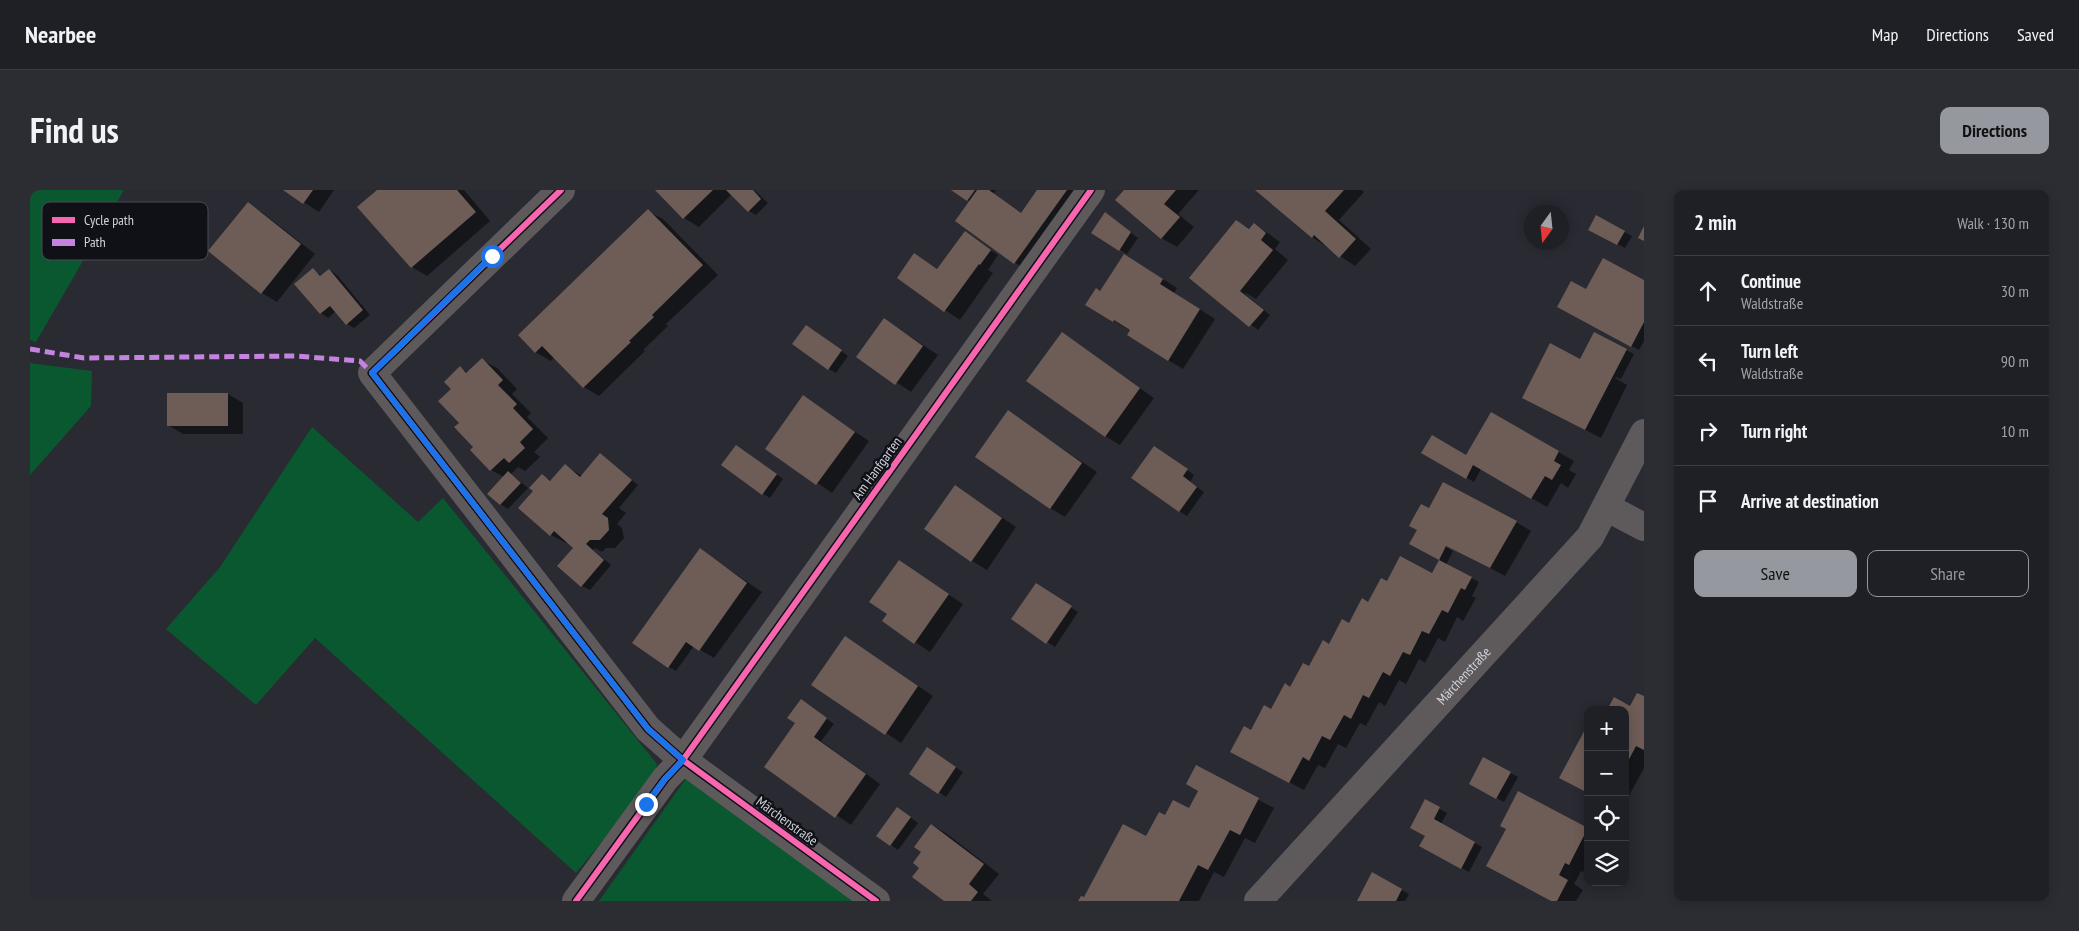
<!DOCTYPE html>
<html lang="en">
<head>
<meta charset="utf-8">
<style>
  :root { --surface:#1f2026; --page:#2c2d32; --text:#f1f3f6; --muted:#a1a3a7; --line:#3c3e43; --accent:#9698a0 }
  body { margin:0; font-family:"PT Sans Narrow",sans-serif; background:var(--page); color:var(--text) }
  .controls { position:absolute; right:15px; bottom:15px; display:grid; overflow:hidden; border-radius:10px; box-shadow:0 2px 12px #0003 }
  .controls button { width:45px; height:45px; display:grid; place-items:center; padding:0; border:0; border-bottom:1px solid var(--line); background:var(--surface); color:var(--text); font:25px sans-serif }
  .compass { position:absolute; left:1494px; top:15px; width:45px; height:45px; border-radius:50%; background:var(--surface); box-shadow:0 2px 12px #0003; rotate:195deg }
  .stop { position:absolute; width:15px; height:15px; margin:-11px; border:4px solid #1a73e8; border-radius:50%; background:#fff }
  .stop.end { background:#1a73e8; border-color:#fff; box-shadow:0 1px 5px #0008 }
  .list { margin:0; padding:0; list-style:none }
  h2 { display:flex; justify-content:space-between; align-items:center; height:65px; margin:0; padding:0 20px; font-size:21px }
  h2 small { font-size:16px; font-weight:400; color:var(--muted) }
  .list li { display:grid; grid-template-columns:32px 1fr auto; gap:15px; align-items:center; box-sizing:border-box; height:70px; padding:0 20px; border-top:1px solid var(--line) }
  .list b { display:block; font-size:19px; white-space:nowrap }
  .list p { margin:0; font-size:16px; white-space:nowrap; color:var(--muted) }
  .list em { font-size:16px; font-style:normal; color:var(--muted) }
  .actions { display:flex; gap:10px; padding:15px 20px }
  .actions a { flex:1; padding:11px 0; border:1px solid var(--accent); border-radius:10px; text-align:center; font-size:18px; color:var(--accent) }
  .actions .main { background:var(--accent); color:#111 }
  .icon { flex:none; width:28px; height:28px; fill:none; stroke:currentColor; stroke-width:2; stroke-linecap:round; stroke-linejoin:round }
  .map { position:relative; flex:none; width:1614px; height:711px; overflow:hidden; border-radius:10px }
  header { display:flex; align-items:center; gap:30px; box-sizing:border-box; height:70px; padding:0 25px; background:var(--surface); border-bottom:1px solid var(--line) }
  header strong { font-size:24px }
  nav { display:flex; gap:28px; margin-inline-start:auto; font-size:18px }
  .intro { display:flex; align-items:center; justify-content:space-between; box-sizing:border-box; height:120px; padding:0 30px }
  h1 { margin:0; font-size:35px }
  .button { padding:12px 22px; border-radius:10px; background:var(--accent); color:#111; font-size:18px; font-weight:700 }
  main { display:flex; gap:30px; padding:0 30px }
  aside { flex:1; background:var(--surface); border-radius:10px; box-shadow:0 2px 12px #0003 }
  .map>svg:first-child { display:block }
</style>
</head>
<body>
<header>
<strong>Nearbee</strong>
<nav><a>Map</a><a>Directions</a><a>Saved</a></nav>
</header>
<div class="intro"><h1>Find us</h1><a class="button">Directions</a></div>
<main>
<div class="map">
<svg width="1614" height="711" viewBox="0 0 1614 711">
  <rect width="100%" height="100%" fill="#292a32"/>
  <g fill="#0a582f">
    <polygon points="0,0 94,0 6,152 0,150"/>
    <polygon points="0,173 62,181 61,216 0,285"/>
    <polygon points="282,237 388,332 413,308 627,574 624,589 546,683 285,448 226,515 136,439 190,377"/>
    <polygon points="657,587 824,711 569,711"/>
  </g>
  <g fill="#0007">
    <polygon points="255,0 304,0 289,22"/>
    <polygon points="349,0 434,0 460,31 397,86 382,77"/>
    <polygon points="626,0 724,0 738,13 726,25 719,21 702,4 669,37 654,28"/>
    <polygon points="923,0 966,0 964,3 965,6 995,28 1009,0 1058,0 1000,81 985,73 941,12"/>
    <polygon points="1096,0 1169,0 1148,24 1164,37 1147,57 1131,48"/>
    <polygon points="1226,0 1332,0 1334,2 1309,30 1341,59 1325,76 1282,47"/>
    <polygon points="218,14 233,23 285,64 247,112 232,103"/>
    <polygon points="618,21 633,29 688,85 636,134 638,136 613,160 615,161 569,206 554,197 524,167 521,171 505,162"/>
    <polygon points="1566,27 1602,46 1595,58 1559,39"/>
    <polygon points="1082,28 1108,48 1097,64 1062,42"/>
    <polygon points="1206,31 1220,39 1224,35 1239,44 1250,52 1245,59 1258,70 1226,109 1216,103 1215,104 1240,125 1228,140 1161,88"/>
    <polygon points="942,47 968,65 958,80 963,83 930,130 868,88 885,65 909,80"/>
    <polygon points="1109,74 1147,98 1144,103 1185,129 1153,179 1138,170 1100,138 1099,140 1057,114"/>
    <polygon points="283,80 292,86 299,80 307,85 340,125 324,138 317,134 306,121 298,128 291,123"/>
    <polygon points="1614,91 1614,151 1609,160 1536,121 1557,100"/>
    <polygon points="854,129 908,165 881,202 828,166"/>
    <polygon points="784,141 818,166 806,183 799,179"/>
    <polygon points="1032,144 1124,208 1090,255 1075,246"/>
    <polygon points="1596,160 1604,164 1591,189 1586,187 1585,188 1597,195 1571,248 1509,216 1551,171"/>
    <polygon points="452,170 467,178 487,199 482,204 501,223 497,227 518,248 504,262 510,267 495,281 488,277 481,284 498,298 478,319 470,314 474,287 461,280 442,260 445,257 431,233 423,199 430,178 438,183"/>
    <polygon points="198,204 213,213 213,244 153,244 138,235"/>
    <polygon points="773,207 839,251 802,303 737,258"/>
    <polygon points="978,222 1067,282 1035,327 1020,318"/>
    <polygon points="1462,224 1544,271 1539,280 1546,284 1538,298 1531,293 1517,317 1451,279 1444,292 1393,262 1437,267"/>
    <polygon points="714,261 753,289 740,308 732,303"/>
    <polygon points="1132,262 1164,285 1160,292 1174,302 1157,326 1149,321"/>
    <polygon points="570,265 608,295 589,318 596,323 587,334 592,338 594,348 585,358 576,358 572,362 565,358 563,360 581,375 560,400 552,396 544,358 538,352 536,353 521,345 490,318 504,301 512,286 522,291 535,276 552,286"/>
    <polygon points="925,296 986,337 957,380 942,371"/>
    <polygon points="1399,320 1486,332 1501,341 1475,386 1417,355 1416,357 1423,361 1416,375 1449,392 1442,406 1446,408 1433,431 1427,427 1415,452 1408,448 1395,473 1389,469 1376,494 1369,490 1355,516 1349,512 1336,536 1330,533 1316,558 1308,554 1295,578 1288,575 1274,600 1217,570 1222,542 1358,393 1403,385 1410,369 1381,354"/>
    <polygon points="670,360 732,402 684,468 664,456 646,481 639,477"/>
    <polygon points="869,372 933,414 900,462 854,431 858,424"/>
    <polygon points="1013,399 1048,422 1025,457 983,429"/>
    <polygon points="815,447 903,506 871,553 783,494"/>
    <polygon points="1614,508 1614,578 1595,613 1595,520"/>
    <polygon points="778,515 804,534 791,551 850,594 821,635 735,576"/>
    <polygon points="905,563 933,582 916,607 909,602"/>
    <polygon points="1454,569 1488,587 1474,612 1448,598"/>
    <polygon points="1167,577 1244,618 1225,653 1215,648 1194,687 1184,682 1169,711 1050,711 1055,709 1117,648 1136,627 1160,620 1169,601"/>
    <polygon points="1489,603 1558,640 1558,676 1554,682 1551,681 1544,694 1553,700 1546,711 1523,711 1478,639"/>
    <polygon points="1396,611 1417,623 1411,634 1452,657 1439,682 1391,656 1396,645"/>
    <polygon points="875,623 888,633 868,660 848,646"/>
    <polygon points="902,635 917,644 969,684 953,704 962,711 916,711 891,677 893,662"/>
    <polygon points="1343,684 1379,704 1375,711 1328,711"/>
  </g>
  <g fill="#6e5d56">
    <polygon points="253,0 283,0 273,14"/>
    <polygon points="347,0 427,0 446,22 381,78 327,17"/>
    <polygon points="625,0 683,0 653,29"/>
    <polygon points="696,0 723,0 731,9 718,22"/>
    <polygon points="921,0 945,0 937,11"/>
    <polygon points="947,0 959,0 991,23 1007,0 1037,0 984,74 925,31"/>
    <polygon points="1094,0 1146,0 1134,14 1150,27 1131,49 1085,10"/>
    <polygon points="1225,0 1314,0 1295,21 1326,49 1309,68 1284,45 1282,48"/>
    <polygon points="218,12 271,54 231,104 178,61"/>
    <polygon points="618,19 673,75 622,125 624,127 599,151 601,152 553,198 512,156 505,163 488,145"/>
    <polygon points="1075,22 1101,42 1089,61 1061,43"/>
    <polygon points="1566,25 1595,41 1587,55 1558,40"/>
    <polygon points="1206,30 1219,39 1224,33 1236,43 1231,50 1243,60 1210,101 1234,120 1219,137 1159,88"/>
    <polygon points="1614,36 1614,51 1608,48"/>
    <polygon points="935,41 961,60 950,75 949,74 914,122 867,88 884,63 907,79"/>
    <polygon points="1094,64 1133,89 1130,94 1170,119 1138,171 1097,145 1100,140 1084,130 1083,132 1055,115 1066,98 1070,101"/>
    <polygon points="1573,68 1614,90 1614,132 1601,157 1527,117 1541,91 1556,99"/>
    <polygon points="283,78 290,86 299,79 333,120 316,135 300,116 290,124 264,94"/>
    <polygon points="854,128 893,156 865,195 826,167"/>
    <polygon points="776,135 812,160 798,180 762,154"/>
    <polygon points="1032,142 1110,198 1075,247 996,191"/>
    <polygon points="1564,142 1597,159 1555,240 1492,208 1520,153 1550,169"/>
    <polygon points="452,168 473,190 468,195 487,214 483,218 503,239 490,252 495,258 479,273 474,268 460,281 440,260 443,257 424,237 429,233 408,211 421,199 414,192 430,176 436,183"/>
    <rect x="137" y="203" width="61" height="33"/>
    <polygon points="773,205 825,242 786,295 735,259"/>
    <polygon points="978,220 1052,273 1020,319 945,267"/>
    <polygon points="1461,222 1529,261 1524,271 1531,275 1522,290 1515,286 1501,309 1443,275 1436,289 1391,263 1402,245 1436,265"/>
    <polygon points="706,255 747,284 732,305 691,275"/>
    <polygon points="1124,256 1158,279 1153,286 1167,297 1149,322 1101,288"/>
    <polygon points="570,263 602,290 572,324 578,328 579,340 570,350 560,350 556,354 574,370 551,397 527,376 543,358 524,341 520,346 488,318 503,301 499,298 512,284 520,291 535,274 550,287"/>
    <polygon points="478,281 491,293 470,315 457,304"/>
    <polygon points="1413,292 1487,331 1460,378 1416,356 1409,370 1379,354 1387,340 1379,336 1382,330 1391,314 1399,318"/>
    <polygon points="925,295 972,328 941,372 894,339"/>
    <polygon points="670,358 717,393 669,461 656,452 638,478 602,453"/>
    <polygon points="1370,366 1402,383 1409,370 1442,387 1435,400 1431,398 1418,423 1412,420 1399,444 1392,441 1380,465 1373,462 1360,486 1353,482 1339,508 1333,505 1321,529 1314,525 1300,550 1292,546 1279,571 1273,567 1259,593 1200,562 1214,536 1221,540 1234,515 1241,519 1255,493 1260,497 1273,473 1279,476 1293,450 1299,454 1312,429 1319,433 1332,408 1338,412 1351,388 1357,391"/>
    <polygon points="869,370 919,404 884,454 852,431 857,424 839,412"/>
    <polygon points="1006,393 1042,416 1016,454 981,429"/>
    <polygon points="815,446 888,496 855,545 781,495"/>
    <polygon points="1607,503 1614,506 1614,560 1606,556 1595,577 1595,520 1577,520 1584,507 1600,516"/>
    <polygon points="771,509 797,528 784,547 836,584 805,628 734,577 765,533 757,528"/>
    <polygon points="1558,534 1558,603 1529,588"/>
    <polygon points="897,557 926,577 908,604 879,584"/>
    <polygon points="1453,567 1481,582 1466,609 1439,594"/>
    <polygon points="1166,575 1229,608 1210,645 1200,640 1178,680 1168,675 1149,711 1048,711 1051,706 1054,707 1093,634 1116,646 1129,622 1135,625 1143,610 1159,618 1168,601 1156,594"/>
    <polygon points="1488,601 1558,638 1539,675 1535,673 1529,685 1538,690 1527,711 1521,711 1456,676 1476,639 1470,636"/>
    <polygon points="1395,609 1410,617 1404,629 1445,652 1431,679 1389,656 1395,646 1380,638"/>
    <polygon points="867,617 881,627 860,656 846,646"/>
    <polygon points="901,634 954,674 939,694 948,702 941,711 914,711 882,687 889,678 883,673 891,662 884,657"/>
    <polygon points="1342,682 1372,699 1366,711 1327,711"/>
  </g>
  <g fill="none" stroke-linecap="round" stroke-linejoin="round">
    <g stroke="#5e5a5c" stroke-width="28">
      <polyline points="531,0 342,183 618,539 653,570 846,711"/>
      <polyline points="1576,317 1614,337"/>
      <polyline points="546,711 635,589 653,570 1061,0"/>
      <path id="s1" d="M1228 711 1560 347 1614 243"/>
    </g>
    <polyline stroke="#c483df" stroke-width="5" stroke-dasharray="10 5" stroke-linecap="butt" points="0,159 54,168 265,166 330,171 342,183"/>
    <g stroke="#101017" stroke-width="9">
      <g id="cycleway">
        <polyline points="531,0 342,183 618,539 653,570 846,711"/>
        <polyline points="546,711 635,589 653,570 1061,0"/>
      </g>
    </g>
    <use href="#cycleway" stroke="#f766af" stroke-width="6"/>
  </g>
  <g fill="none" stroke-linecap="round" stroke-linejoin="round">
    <polyline stroke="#1a73e8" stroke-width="6" points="462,66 342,183 618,539 653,570 635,589 616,614"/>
  </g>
  <g text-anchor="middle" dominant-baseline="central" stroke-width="5" stroke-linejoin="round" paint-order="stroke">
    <g font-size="14" fill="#d1d3dc" stroke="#101017">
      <text transform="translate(847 278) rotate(-54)">Am Hanfgarten</text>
      <text stroke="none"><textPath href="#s1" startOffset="305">Märchenstraße</textPath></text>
      <text transform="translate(757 631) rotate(36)">Märchenstraße</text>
    </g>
  </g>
  <rect x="12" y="12" width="166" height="58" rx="8" fill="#101017" stroke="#4a4a52" stroke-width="1"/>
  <rect x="22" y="27" width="23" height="6" fill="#f766af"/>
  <rect x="22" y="49" width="23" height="7" fill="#c483df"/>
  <g font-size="14" fill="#d1d3dc">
    <text x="54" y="35">Cycle path</text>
    <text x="54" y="57">Path</text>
  </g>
</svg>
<div class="controls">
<button>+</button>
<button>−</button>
<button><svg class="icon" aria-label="locate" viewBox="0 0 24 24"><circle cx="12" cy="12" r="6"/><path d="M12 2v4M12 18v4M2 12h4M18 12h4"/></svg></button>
<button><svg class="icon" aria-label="layers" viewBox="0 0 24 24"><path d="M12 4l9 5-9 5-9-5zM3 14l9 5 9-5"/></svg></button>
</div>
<svg class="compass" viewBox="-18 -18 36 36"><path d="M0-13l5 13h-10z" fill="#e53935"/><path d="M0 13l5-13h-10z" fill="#a1a3a7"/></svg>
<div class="stop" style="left:462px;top:66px"></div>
<div class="stop end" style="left:616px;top:614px"></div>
</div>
<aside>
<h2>2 min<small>Walk · 130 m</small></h2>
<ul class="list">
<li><svg class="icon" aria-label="ahead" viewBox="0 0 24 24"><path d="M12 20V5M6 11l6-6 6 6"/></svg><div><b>Continue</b><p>Waldstraße</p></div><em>30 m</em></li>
<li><svg class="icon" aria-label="left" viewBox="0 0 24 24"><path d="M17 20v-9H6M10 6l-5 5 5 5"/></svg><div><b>Turn left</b><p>Waldstraße</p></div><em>90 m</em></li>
<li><svg class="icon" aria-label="right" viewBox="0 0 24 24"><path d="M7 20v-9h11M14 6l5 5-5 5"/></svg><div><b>Turn right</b></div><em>10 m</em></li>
<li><svg class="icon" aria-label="arrive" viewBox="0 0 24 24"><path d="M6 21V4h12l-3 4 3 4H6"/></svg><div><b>Arrive at destination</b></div></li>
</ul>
<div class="actions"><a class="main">Save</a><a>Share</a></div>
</aside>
</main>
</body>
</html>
